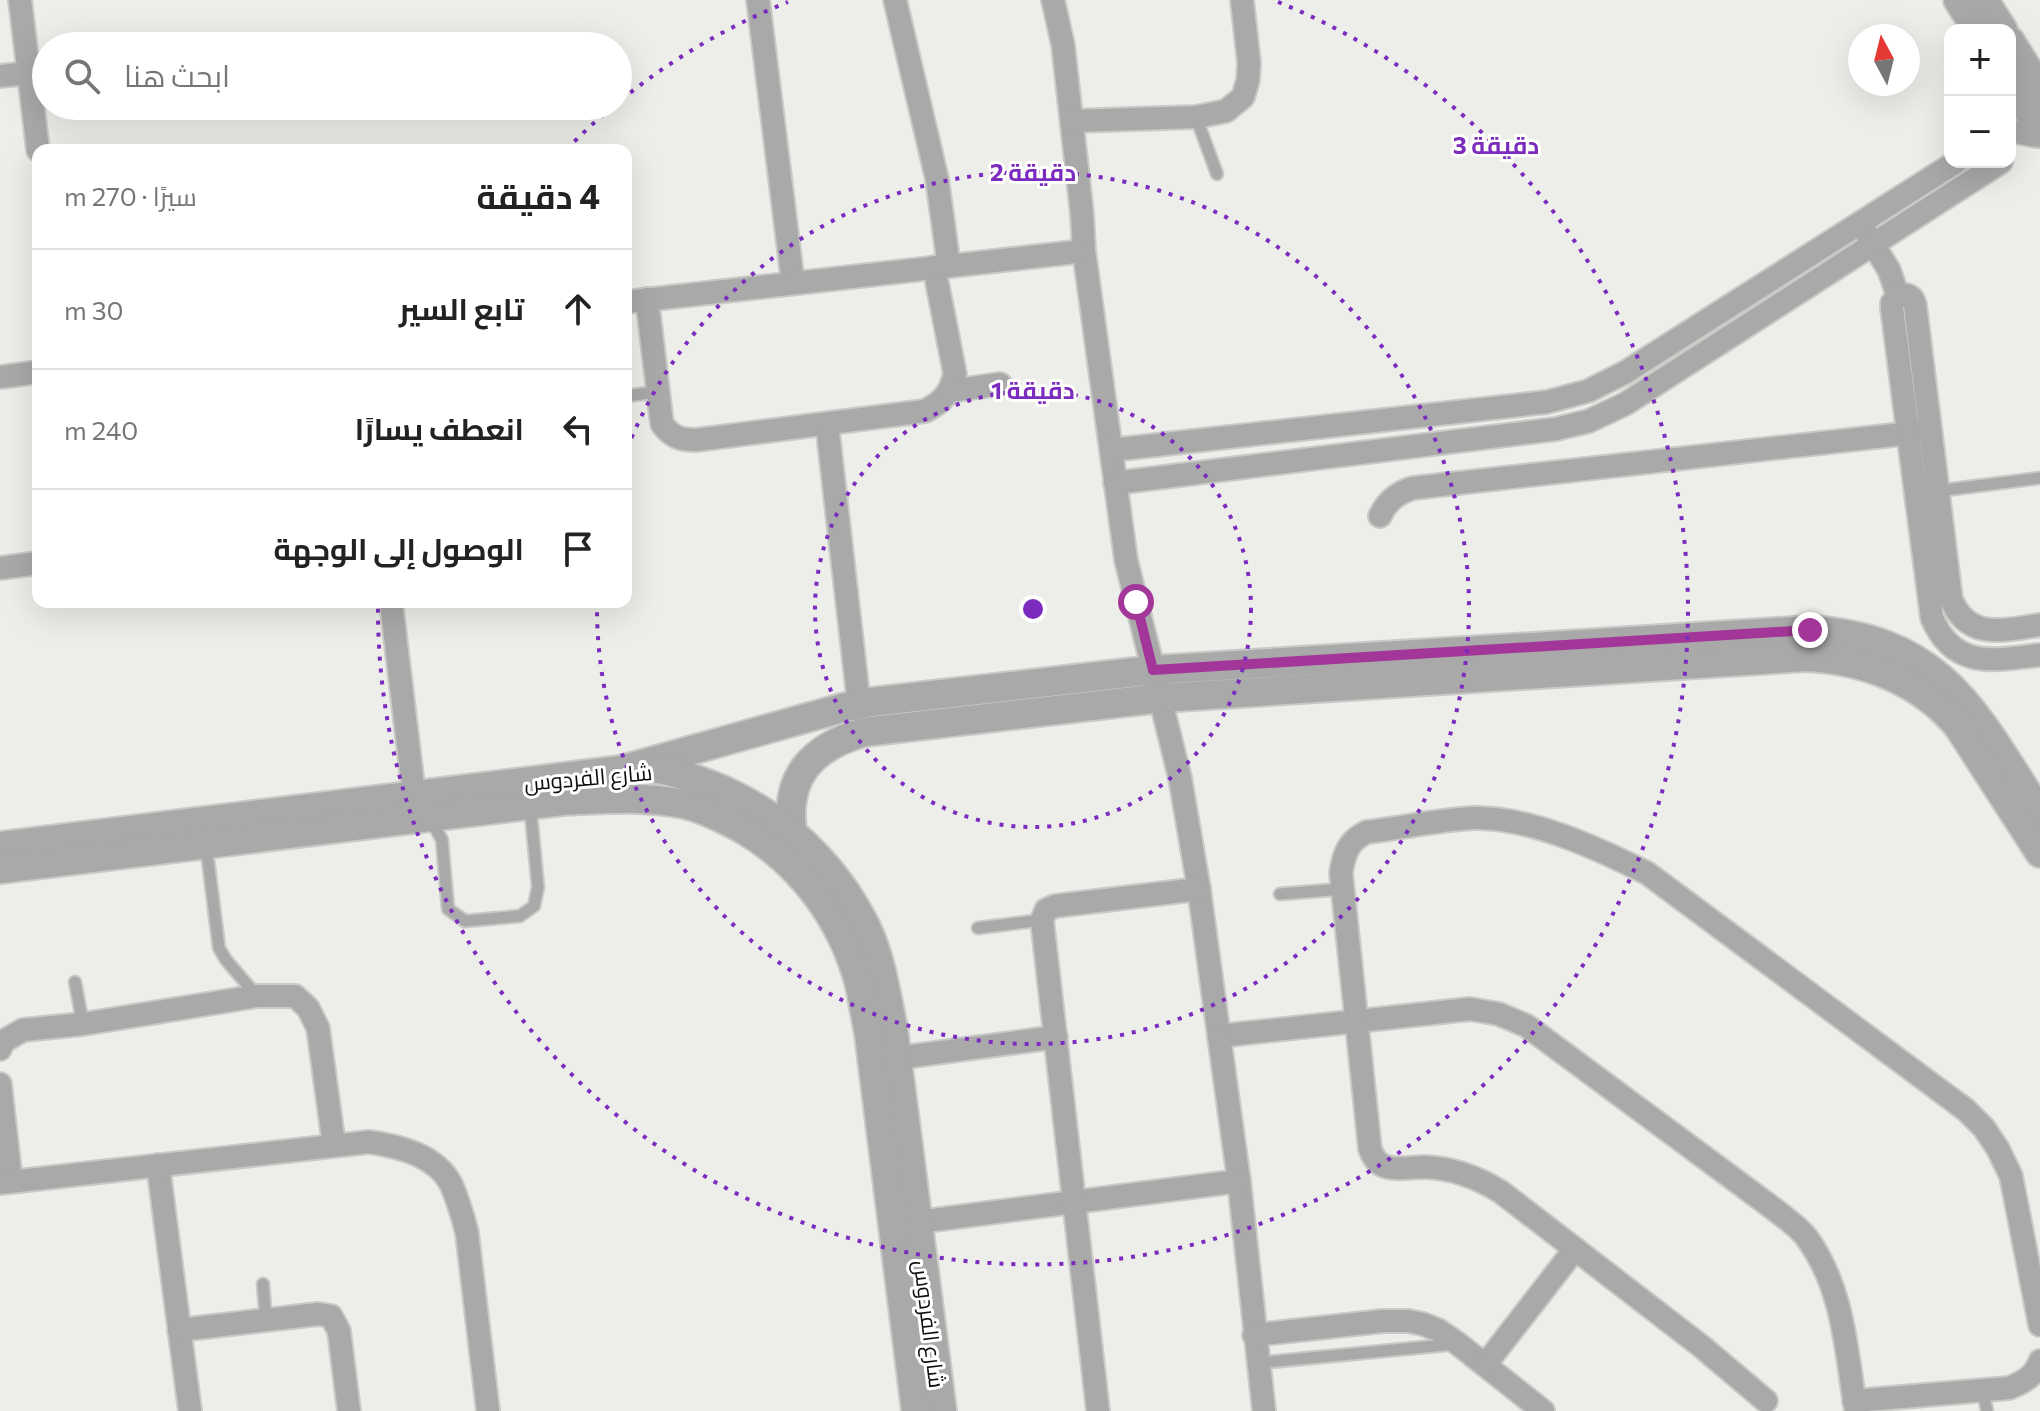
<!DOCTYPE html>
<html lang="ar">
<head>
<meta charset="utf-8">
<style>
  :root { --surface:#fff; --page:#f2f2f2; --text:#222; --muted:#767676; --line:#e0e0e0 }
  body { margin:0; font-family:Commissioner,Cairo,sans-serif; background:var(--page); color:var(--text); direction:rtl }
  .controls { position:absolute; right:24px; top:24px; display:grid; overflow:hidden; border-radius:16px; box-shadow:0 8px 32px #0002 }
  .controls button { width:72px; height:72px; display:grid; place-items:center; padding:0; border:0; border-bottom:2px solid var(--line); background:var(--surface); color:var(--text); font:40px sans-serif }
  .compass { position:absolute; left:1848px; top:24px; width:72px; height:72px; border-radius:50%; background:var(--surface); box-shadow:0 8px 32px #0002; rotate:353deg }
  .stop { position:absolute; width:24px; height:24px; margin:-18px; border:6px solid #a23799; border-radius:50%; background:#fff }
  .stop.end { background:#a23799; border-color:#fff; box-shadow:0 2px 8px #0008 }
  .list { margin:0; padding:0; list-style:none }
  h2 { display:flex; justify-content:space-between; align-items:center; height:104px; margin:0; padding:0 32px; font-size:34px }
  h2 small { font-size:26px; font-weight:400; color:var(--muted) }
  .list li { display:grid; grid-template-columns:52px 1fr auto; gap:24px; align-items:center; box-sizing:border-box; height:120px; padding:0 32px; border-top:2px solid var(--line) }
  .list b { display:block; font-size:30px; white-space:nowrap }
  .list em { font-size:26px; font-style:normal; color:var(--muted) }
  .icon { flex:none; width:44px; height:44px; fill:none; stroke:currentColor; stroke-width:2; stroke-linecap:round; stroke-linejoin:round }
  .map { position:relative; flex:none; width:2040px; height:1411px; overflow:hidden; direction:ltr }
  .search { position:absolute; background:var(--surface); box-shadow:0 8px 32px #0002; left:32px; top:32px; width:600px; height:88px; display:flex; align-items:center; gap:20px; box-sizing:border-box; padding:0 28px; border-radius:44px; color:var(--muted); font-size:30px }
  .panel { position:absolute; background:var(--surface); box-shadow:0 8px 32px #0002; left:32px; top:144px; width:600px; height:464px; border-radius:16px; direction:rtl }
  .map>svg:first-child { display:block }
</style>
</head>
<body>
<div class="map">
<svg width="2040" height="1411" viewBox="0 0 2040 1411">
  <rect width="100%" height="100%" fill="#edede9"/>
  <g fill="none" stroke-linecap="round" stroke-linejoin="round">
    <g stroke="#c9c9c6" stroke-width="15">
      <g id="service">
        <polyline points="1196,117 1217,174"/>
        <polyline points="626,396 657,392"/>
        <polyline points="1937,491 2040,478"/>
        <polyline points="425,821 436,829 442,840 448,909 465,921 520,916 534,906 538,887 530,805"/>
        <polyline points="206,844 219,948 226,960 257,996"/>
        <polyline points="1280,894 1343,889"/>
        <polyline points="978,928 1042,920"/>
        <polyline points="75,982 83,1024"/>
        <polyline points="263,1284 266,1320"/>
        <polyline points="1258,1363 1456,1344"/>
        <polyline points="1983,1391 1987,1411"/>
      </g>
    </g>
    <g stroke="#c9c9c6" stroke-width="26">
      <g id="minor">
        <polyline points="20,0 38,150"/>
        <polyline points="758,0 793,283"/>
        <polyline points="895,0 937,179 949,266"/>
        <path d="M1053 0 1063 45 1082 214 1084 251 1126 560 1180 778 1199 889 1219 1036 1470 1009 1499 1014 1527 1026 1774 1209C1785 1218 1799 1227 1807 1238 1844 1289 1846 1351 1856 1411"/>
        <polyline points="0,76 29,73"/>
        <polyline points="1072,121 1196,117 1226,111 1243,97 1248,80 1249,63 1242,0"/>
        <path d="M2010 131C2021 132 2029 136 2040 136"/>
        <polyline points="1865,231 1889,270 1898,296"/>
        <path d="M647 299 662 424C672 437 680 440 696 440L925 411C943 402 950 393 955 374L934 267"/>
        <polyline points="626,302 1084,251"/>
        <polyline points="0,377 38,372"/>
        <polyline points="950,391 1000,384"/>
        <polyline points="827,424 859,704"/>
        <polyline points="1111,450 1547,402 1588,391 1626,372 1956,162"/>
        <polyline points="1115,483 1556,429 1589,421 1625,404 2001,162"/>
        <path d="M1380 516C1387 501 1397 493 1413 488L1921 432"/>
        <polyline points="0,568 38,563"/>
        <polyline points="391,602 416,811"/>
        <path d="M2040 625C2004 630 1968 641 1951 599L1915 305C1913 296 1907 293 1898 296L1892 303V308L1932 618C1954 670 1994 660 2040 655"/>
        <polyline points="1219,1036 1239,1181 1264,1411"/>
        <polyline points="0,1049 4,1041 23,1030 83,1024 257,996 295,996 308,1008 318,1028 334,1145"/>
        <polyline points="897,1058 1056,1037"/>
        <polyline points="0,1084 11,1181"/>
        <polyline points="158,1165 190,1411"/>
        <path d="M0 1183 369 1142C399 1146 436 1155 451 1184 458 1200 463 1217 467 1233L488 1411"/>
        <polyline points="902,1224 1239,1181"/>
        <polyline points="179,1330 318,1314 331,1316 339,1331 349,1411"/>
        <polyline points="1254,1335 1383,1321 1408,1321 1423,1324 1438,1330 1457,1343 1543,1411"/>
        <polyline points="1485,1365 1575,1249"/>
        <path d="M1766 1401 1701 1346 1501 1192C1477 1177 1453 1168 1425 1167 1413 1167 1398 1170 1387 1167 1378 1165 1373 1157 1370 1149L1341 873C1344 853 1349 840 1367 832 1401 828 1438 820 1472 818 1528 816 1597 848 1647 873L1966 1110 1984 1128 1998 1149 2011 1176 2040 1325"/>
        <path d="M1854 1401 2009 1388C2024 1382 2035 1376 2040 1361"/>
        <polyline points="1098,1411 1042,920 1046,910 1055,906 1199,889"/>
      </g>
    </g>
    <g stroke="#c9c9c6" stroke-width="32">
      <g id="tertiary">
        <polyline points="1958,0 1977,30"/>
        <polyline points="1984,0 2003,30"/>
        <polyline points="2010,41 2040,89"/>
        <polyline points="2010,82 2040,130"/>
        <path d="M621 770 842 708 871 702 1153 670 1810 630C1943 638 1976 714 2040 813"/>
        <path d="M792 831C785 775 813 747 864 732L1161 698 1807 657C1865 660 1920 681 1958 726L2040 853"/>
        <path d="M0 846 621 770C633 770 646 768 658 769 675 771 694 779 711 785 779 812 833 861 866 927 881 958 886 994 893 1028L942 1411"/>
        <path d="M0 869 562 801C603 799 644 796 684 804 703 808 724 819 741 828 800 862 843 919 860 986 863 1002 866 1018 869 1034L916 1411"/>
      </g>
    </g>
    <use href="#service" stroke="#aaa9aa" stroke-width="11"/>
    <use href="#minor" stroke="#aaa9aa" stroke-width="22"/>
    <use href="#tertiary" stroke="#aaa9aa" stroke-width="28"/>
  </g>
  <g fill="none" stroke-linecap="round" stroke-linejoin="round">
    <polyline stroke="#a23799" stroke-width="10" points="1136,602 1153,670 1810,630"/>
  </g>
  <g fill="none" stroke="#7b2cbf" stroke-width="4" stroke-dasharray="4 8">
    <circle cx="1033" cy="609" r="218"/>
    <path d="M627 449A436 436 0 1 1 597 605"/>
    <path d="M566 150A655 655 0 0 1 612 107M621 100A655 655 0 0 1 788 2M1278 2A655 655 0 1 1 378 603"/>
  </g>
  <g text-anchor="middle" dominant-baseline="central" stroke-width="6" stroke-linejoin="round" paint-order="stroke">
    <g font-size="22" fill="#0e0e0c" stroke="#fffffe">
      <text transform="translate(588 777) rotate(-5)">شارع الفردوس</text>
      <text transform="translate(930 1324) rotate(83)">شارع الفردوس</text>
    </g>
  </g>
  <circle cx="1033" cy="609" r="12" fill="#7b2cbf" stroke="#fffffe" stroke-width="4"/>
  <g font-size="24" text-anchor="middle" font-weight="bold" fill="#7b2cbf" stroke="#fffffe" stroke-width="6" stroke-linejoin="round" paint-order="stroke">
    <text x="1496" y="154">3 دقيقة</text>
    <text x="1033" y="181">2 دقيقة</text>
    <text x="1033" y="399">1 دقيقة</text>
  </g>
</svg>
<div class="controls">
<button>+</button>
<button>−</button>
</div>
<svg class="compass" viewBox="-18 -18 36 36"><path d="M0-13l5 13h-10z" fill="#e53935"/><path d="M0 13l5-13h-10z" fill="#767676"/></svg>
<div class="stop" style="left:1136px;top:602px"></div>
<div class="stop end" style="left:1810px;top:630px"></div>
<div class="search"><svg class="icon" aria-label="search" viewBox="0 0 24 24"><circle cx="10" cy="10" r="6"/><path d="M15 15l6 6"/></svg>ابحث هنا</div>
<section class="panel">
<h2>4 دقيقة<small>سيرًا · 270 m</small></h2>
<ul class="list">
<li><svg class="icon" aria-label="ahead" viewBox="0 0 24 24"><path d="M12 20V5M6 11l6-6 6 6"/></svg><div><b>تابع السير</b></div><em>30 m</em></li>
<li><svg class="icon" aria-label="left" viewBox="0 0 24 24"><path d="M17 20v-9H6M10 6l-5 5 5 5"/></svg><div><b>انعطف يسارًا</b></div><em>240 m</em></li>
<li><svg class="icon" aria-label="arrive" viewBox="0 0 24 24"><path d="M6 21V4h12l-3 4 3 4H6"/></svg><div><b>الوصول إلى الوجهة</b></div></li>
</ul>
</section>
</div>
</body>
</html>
